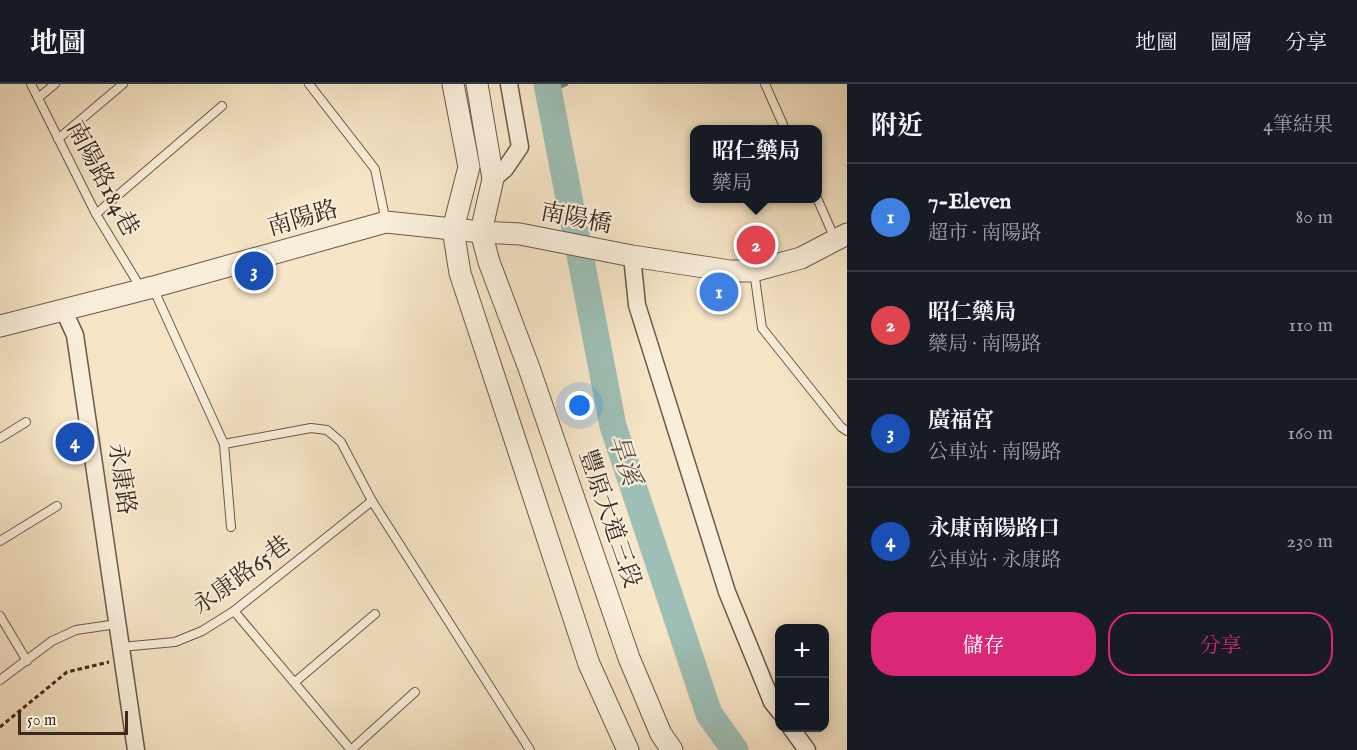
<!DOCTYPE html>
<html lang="zh-TW">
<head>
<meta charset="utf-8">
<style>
  :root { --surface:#171b24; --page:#20242c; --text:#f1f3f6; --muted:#9ea1a6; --line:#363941; --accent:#db2777 }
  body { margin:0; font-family:"IM FELL English","Noto Serif TC",serif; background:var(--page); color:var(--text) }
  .controls { position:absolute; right:18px; bottom:18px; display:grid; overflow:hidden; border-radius:12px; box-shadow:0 3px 15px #0003 }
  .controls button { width:54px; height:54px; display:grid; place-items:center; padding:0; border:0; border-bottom:2px solid var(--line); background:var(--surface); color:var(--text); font:30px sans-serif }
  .scale { position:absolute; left:18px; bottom:15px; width:110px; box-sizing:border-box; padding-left:6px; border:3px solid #3d2921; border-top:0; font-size:16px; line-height:21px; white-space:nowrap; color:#3d2921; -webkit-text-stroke:4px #f9eeda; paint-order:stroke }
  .you { position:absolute; left:580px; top:322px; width:21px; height:21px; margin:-15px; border:4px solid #fff; border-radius:50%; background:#1a73e8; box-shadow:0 0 0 9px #1a73e833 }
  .badge { display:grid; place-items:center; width:39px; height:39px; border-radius:50%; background:var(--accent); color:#fff; font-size:20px; font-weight:700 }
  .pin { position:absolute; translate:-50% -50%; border:3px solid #fff; box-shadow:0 2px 6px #0006 }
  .popup { position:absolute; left:690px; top:41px; width:132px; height:78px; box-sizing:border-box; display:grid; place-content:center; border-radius:12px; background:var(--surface); filter:drop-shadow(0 2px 4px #0005); font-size:20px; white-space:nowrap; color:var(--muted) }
  .popup b { font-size:22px; color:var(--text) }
  .popup::after { content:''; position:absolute; left:50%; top:100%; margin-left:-12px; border:12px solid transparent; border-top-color:var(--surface) }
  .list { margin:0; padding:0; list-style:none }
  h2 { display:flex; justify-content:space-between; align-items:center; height:78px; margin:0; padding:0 24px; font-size:26px }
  h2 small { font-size:20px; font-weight:400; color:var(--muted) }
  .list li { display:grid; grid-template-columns:39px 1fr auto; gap:18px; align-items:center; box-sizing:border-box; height:108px; padding:0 24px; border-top:2px solid var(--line) }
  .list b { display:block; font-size:22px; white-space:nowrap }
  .list p { margin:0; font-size:20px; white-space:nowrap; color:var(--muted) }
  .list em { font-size:20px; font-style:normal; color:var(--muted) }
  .actions { display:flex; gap:12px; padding:18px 24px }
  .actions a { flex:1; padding:14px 0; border:2px solid var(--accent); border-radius:24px; text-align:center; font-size:21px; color:var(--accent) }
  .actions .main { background:var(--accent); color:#fff }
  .map { position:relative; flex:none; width:847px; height:666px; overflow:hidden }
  header { display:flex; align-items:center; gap:36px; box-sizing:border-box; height:84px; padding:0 30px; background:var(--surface); border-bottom:2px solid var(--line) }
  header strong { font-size:28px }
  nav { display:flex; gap:33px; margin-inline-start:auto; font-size:21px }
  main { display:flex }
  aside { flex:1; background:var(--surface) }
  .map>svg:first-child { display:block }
</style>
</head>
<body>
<header>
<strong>地圖</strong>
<nav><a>地圖</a><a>圖層</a><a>分享</a></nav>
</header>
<main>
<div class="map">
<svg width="847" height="666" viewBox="0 0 847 666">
  <rect width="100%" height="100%" fill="#f6e5c6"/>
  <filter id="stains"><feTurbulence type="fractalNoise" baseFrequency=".00333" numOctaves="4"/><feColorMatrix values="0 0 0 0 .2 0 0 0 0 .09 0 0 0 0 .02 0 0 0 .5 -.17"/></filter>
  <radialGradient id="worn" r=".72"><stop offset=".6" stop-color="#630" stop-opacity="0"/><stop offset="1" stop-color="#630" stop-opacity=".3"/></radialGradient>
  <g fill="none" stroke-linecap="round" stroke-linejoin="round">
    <polyline stroke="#77837a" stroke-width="4.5" points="549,7 566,0"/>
    <polyline stroke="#9dbfb5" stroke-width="27" points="547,0 613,342 709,630 735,666"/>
    <g stroke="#6b584a" stroke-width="10">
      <g id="service">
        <polyline points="31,0 96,130 142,206"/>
        <polyline points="309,0 375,85 386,138"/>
        <polyline points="765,0 785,45"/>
        <polyline points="38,14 55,0"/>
        <polyline points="58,55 123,0"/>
        <polyline points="817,114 835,155"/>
        <polyline points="96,130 222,22"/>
        <polyline points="754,187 762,244 841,343 847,347"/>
        <polyline points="153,204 224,360 231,443"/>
        <polyline points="0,354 26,338"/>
        <polyline points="224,360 311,344 327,346 341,358 372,417 530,666"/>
        <polyline points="0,457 57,422"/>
        <polyline points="234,527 351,666"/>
        <polyline points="0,532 27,577"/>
        <polyline points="121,563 175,558 202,547 234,527 372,417"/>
        <polyline points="0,596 52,557 76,546 117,540"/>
        <polyline points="295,598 375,530"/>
        <polyline points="351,666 415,608"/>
      </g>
    </g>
    <g stroke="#6b584a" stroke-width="19">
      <g id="minor">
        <polyline points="493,95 505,85 520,63 509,0"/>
        <polyline points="632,172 637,221 727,508 772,618 780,628"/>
        <polyline points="63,225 75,251 136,666"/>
        <polyline points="791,644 807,666"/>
      </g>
    </g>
    <g stroke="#6b584a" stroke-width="23">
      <g id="tertiary">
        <polyline points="453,0 469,83 453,145 460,189 589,580 628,666"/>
        <polyline points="477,0 493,95 481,148 489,178 529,284 629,574 661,650 672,666"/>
        <polyline points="0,242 153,203 386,138 481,148 520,150 632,172 730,187 753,187 801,174 847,150"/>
      </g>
    </g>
    <polyline stroke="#3d2921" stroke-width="3" stroke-dasharray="4.5 3" stroke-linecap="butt" points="0,643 67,588 109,578"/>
    <use href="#service" stroke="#f9eeda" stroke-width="8"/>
    <use href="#minor" stroke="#f9eeda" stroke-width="16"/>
    <use href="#tertiary" stroke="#f9eeda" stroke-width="21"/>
  </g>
  <g text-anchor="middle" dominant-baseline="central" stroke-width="4.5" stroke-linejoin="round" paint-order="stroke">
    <g font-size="24" fill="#3d2921" stroke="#f9eeda">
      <text transform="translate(102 95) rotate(62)">南陽路184巷</text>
      <text transform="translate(303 135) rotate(-16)">南陽路</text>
      <text transform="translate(576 135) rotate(11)">南陽橋</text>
      <text transform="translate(121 395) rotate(82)">永康路</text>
      <text transform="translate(609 435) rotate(71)">豐原大道三段</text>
      <text transform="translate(242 492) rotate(-36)">永康路65巷</text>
    </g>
    <g font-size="26" font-style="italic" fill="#554e46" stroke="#f9eeda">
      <text transform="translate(624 376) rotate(72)">旱溪</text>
    </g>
  </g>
  <rect width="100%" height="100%" filter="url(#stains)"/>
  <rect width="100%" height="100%" fill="url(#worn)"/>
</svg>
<div class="controls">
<button>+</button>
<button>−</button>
</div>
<div class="scale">50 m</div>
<div class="you"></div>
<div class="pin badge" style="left:719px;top:208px;background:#3f7fe0">1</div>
<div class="pin badge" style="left:756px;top:161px;background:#e0444e">2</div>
<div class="popup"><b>昭仁藥局</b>藥局</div>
<div class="pin badge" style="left:254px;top:187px;background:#1a4fb4">3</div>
<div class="pin badge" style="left:75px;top:358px;background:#1a4fb4">4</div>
</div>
<aside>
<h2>附近<small>4筆結果</small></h2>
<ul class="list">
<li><span class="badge" style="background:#3f7fe0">1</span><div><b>7-Eleven</b><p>超市 · 南陽路</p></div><em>80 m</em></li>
<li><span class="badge" style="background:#e0444e">2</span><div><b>昭仁藥局</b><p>藥局 · 南陽路</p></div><em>110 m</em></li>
<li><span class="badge" style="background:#1a4fb4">3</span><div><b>廣福宮</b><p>公車站 · 南陽路</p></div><em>160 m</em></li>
<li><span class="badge" style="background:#1a4fb4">4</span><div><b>永康南陽路口</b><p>公車站 · 永康路</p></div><em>230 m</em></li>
</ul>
<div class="actions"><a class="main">儲存</a><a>分享</a></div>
</aside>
</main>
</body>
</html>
